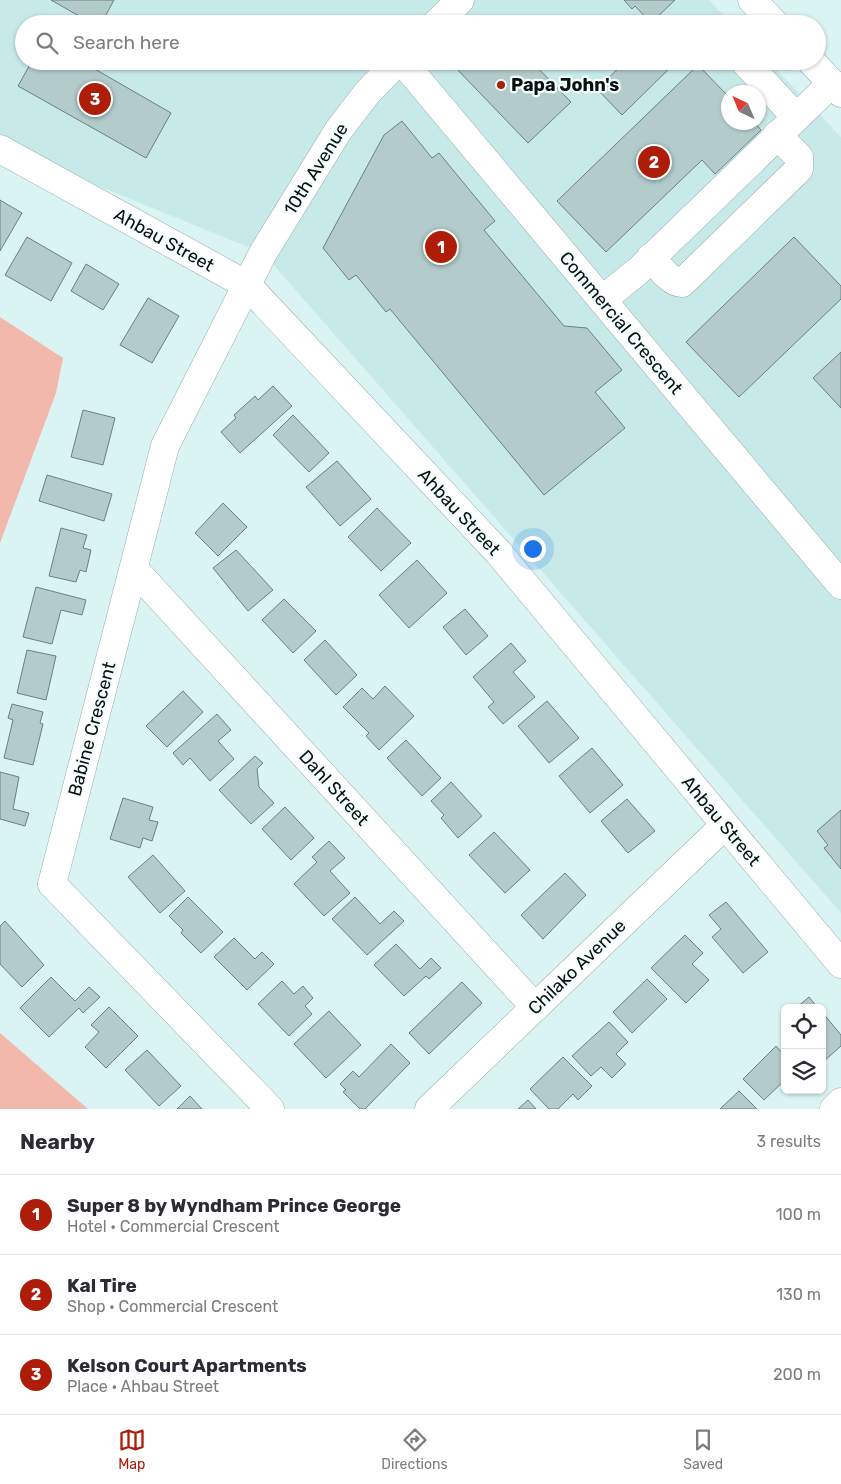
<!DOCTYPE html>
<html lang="en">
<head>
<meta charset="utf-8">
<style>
  :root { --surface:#fff; --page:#f7f7f7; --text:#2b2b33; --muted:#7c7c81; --line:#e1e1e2; --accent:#ad1d09 }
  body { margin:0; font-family:Rubik,sans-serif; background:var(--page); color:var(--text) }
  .controls { position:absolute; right:15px; bottom:15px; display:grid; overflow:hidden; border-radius:8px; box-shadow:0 1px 4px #0004 }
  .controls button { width:45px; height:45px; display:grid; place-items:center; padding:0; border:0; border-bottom:1px solid var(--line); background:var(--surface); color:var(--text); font:25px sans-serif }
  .compass { position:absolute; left:721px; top:85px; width:45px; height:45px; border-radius:50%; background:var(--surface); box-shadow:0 1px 4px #0004; rotate:316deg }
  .you { position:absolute; left:532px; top:548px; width:18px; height:18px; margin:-12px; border:4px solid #fff; border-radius:50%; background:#1a73e8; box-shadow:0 0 0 8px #1a73e833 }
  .badge { display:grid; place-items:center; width:32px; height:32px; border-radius:50%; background:var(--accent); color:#fff; font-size:16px; font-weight:700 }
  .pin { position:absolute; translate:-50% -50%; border:2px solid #fff; box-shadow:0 1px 5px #0006 }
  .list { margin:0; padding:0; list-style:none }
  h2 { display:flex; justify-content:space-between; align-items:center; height:65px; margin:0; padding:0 20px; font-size:21px }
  h2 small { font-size:16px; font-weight:400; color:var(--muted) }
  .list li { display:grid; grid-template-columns:32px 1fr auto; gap:15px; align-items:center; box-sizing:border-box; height:80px; padding:0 20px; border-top:1px solid var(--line) }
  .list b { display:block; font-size:19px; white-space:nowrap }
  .list p { margin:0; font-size:16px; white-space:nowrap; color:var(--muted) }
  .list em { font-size:16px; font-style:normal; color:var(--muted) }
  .icon { flex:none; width:28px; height:28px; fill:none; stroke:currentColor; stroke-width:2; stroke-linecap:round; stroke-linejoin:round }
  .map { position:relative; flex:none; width:841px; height:1109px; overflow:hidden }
  .search { position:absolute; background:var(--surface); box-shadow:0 1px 4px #0004; left:15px; right:15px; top:15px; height:55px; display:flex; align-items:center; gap:12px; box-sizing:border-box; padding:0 18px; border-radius:28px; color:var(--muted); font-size:19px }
  .sheet { height:305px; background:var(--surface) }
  nav { display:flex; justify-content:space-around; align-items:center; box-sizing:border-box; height:70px; border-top:1px solid var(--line); background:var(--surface); font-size:14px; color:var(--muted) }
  nav a { display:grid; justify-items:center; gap:2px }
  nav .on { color:var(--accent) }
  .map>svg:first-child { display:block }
</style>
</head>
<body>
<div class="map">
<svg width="841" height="1109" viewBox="0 0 841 1109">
  <rect width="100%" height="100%" fill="#daf4f3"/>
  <path fill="#c7eae8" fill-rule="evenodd" d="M0 0H709L732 24H24V61H768L841 137V913L263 253 0 146ZM728 92H758V122H728Z"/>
  <g fill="#f2b8ac">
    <polygon points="0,317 63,358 56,393 0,543"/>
    <polygon points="0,1033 88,1109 0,1109"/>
  </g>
  <g fill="#b3cccb" stroke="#698180">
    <polygon points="51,0 114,0 101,24 93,24"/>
    <polygon points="624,0 675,0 651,23 635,6 632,9"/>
    <polygon points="32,61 81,61 171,113 146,158 18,86"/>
    <polygon points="455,61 531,61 571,102 528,143 452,64"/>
    <polygon points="626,61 677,61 622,115 597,89"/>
    <polygon points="698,65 728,96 728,122 754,122 761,130 715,174 702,160 606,252 557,201"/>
    <polygon points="402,121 432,158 439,153 495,221 484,230 564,326 587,328 622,370 595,392 625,428 544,495 390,309 386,312 356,275 349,280 323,248 384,135"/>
    <polygon points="0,200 22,213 0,251"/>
    <polygon points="27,237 72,263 51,301 5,275"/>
    <polygon points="794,237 841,286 841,299 739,397 686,342"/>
    <polygon points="86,264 119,284 103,310 71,291"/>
    <polygon points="148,298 179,316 152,363 120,345"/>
    <polygon points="841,352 841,408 813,378"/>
    <polygon points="273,386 292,406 240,453 221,432 236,418 234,415 255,396 258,400"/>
    <polygon points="83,410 115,418 103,465 71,457"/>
    <polygon points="293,415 329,453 309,472 273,435"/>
    <polygon points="337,461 371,499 340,526 306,487"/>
    <polygon points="47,475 112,494 104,521 39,501"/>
    <polygon points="223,503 247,527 218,556 195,533"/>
    <polygon points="377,508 411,543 381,571 348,537"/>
    <polygon points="61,528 87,535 83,548 91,550 86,572 80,570 76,582 49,576"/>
    <polygon points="236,550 273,590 248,611 213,568"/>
    <polygon points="417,560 447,593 409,628 379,595"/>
    <polygon points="36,587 86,600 82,615 61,610 52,644 23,637"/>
    <polygon points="284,599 316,631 293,653 262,620"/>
    <polygon points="465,609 488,636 466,655 443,627"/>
    <polygon points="325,640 357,675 336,695 304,660"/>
    <polygon points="511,643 526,661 513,672 535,697 503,724 488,707 494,702 473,677"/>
    <polygon points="27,650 56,656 46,700 17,693"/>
    <polygon points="385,686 414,716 379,750 366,736 369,733 343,707 362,688 373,699"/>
    <polygon points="183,691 203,712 167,747 146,726"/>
    <polygon points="547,701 579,738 549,763 518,726"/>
    <polygon points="12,704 43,712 40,723 43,724 33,765 4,758 13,720 8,718"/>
    <polygon points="217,714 231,730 218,741 234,759 210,781 190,758 183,765 173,753"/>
    <polygon points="406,740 441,778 422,796 387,758"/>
    <polygon points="592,748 623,785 590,813 559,776"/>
    <polygon points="255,756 263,763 257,769 259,787 274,803 251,824 219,790"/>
    <polygon points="0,772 19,777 13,809 29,813 25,826 0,819"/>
    <polygon points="451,782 482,816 458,838 441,818 444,815 431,801"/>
    <polygon points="123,798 153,807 149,820 158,822 152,841 143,838 140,848 110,839"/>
    <polygon points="627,799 655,831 628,853 601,821"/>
    <polygon points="285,807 314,838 291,860 262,829"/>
    <polygon points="841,810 841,869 824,848 828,845 817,831"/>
    <polygon points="494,832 530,870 505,893 469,855"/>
    <polygon points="329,841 345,858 330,871 350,893 324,916 294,884 317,862 312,857"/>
    <polygon points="153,855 185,891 160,913 128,877"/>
    <polygon points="565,873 586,895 543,939 521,915"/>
    <polygon points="188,897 223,932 201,953 181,933 183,930 169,916"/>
    <polygon points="355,897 380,924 394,911 404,921 367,955 332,919"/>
    <polygon points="726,902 768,952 743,973 712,937 721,929 709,915"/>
    <polygon points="5,921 44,965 22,987 0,964 0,926"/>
    <polygon points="685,935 703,953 692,964 709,980 686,1003 651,968"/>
    <polygon points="234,938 255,959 262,952 274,964 247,990 214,957"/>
    <polygon points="396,944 420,969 431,958 441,968 429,979 426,976 404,996 374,965"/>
    <polygon points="51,977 75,1001 89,987 100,997 83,1013 79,1008 49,1037 20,1008"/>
    <polygon points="647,979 667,999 632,1033 613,1012"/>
    <polygon points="282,981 294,994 303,986 313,998 305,1006 312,1014 289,1036 258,1004"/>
    <polygon points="462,982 482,1003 429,1054 409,1033"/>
    <polygon points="809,997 818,1008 796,1008"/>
    <polygon points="109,1007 138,1036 106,1068 85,1047 99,1032 91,1025"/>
    <polygon points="329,1011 361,1045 326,1078 294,1044"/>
    <polygon points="822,1012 841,1035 841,1046 823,1062"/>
    <polygon points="609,1022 628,1042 616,1054 626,1064 612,1078 601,1067 591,1076 572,1056"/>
    <polygon points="391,1044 410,1063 365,1109 360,1109 343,1092 346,1090 340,1084 353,1071 359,1077"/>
    <polygon points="776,1046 785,1056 785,1080 764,1100 743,1079"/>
    <polygon points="147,1050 181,1086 159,1106 125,1070"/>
    <polygon points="563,1057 592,1086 578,1100 573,1094 558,1109 549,1109 530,1089"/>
    <polygon points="739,1091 757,1109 720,1109"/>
    <polygon points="190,1096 202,1109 177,1109"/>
    <polygon points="528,1100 536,1109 518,1109"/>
  </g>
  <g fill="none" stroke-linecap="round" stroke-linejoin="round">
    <g stroke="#96afae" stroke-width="29">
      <g id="minor">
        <polyline points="752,0 775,24"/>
        <polyline points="436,24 460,0"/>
        <polyline points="402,61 841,585"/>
        <polyline points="744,61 796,117"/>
        <polyline points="811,61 841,93"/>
        <polyline points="0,149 247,285 498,552 841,964"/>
        <path d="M651 257C659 266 670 283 682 283L799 169V157L777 135"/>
        <polyline points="602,300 638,271 832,83"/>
        <polyline points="134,569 535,1007"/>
        <polyline points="270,1109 52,884 165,446 263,253 338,131 367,93 398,61"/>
        <polyline points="429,1109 724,826"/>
        <polyline points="834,1109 841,1102"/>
      </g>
    </g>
    <use href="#minor" stroke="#fff" stroke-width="28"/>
  </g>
  <circle fill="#ad1d09" stroke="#f4fefd" stroke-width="2" cx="501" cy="85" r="5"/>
  <g text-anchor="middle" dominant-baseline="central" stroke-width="4.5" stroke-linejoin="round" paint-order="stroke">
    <g font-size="18" font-weight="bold" fill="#081110" stroke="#f4fefd" text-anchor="start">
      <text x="511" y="85">Papa John's</text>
    </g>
    <g font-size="18" fill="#081110" stroke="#f4fefd">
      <text transform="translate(316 169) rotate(-58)">10th Avenue</text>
      <text transform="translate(164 240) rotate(29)">Ahbau Street</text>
      <text transform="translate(621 323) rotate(50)">Commercial Crescent</text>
      <text transform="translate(459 512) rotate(47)">Ahbau Street</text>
      <text transform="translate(92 729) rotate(-75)">Babine Crescent</text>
      <text transform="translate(334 788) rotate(48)">Dahl Street</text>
      <text transform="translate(721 821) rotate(50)">Ahbau Street</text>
      <text transform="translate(577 967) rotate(-44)">Chilako Avenue</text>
    </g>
  </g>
</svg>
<div class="controls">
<button><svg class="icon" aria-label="locate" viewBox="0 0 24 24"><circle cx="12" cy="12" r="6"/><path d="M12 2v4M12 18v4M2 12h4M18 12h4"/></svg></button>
<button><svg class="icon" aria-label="layers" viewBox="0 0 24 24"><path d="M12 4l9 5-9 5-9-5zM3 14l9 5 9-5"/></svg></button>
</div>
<svg class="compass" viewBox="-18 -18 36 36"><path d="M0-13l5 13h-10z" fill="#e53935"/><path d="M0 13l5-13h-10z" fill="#7c7c81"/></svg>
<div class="you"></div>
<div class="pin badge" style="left:441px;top:247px">1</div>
<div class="pin badge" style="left:654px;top:162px">2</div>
<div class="pin badge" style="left:95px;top:99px">3</div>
<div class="search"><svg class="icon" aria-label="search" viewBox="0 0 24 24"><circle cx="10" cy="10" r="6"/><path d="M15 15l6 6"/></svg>Search here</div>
</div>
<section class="sheet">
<h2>Nearby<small>3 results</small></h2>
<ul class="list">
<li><span class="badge">1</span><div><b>Super 8 by Wyndham Prince George</b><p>Hotel · Commercial Crescent</p></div><em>100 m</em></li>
<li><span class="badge">2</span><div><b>Kal Tire</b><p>Shop · Commercial Crescent</p></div><em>130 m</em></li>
<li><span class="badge">3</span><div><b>Kelson Court Apartments</b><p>Place · Ahbau Street</p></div><em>200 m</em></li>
</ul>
</section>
<nav>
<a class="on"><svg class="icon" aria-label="map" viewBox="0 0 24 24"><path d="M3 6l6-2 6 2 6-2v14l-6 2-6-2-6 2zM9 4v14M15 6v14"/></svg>Map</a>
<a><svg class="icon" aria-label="directions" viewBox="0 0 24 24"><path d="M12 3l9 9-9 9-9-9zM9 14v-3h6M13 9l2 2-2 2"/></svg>Directions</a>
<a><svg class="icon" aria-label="saved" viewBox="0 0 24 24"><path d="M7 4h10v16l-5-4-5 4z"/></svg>Saved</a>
</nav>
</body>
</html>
